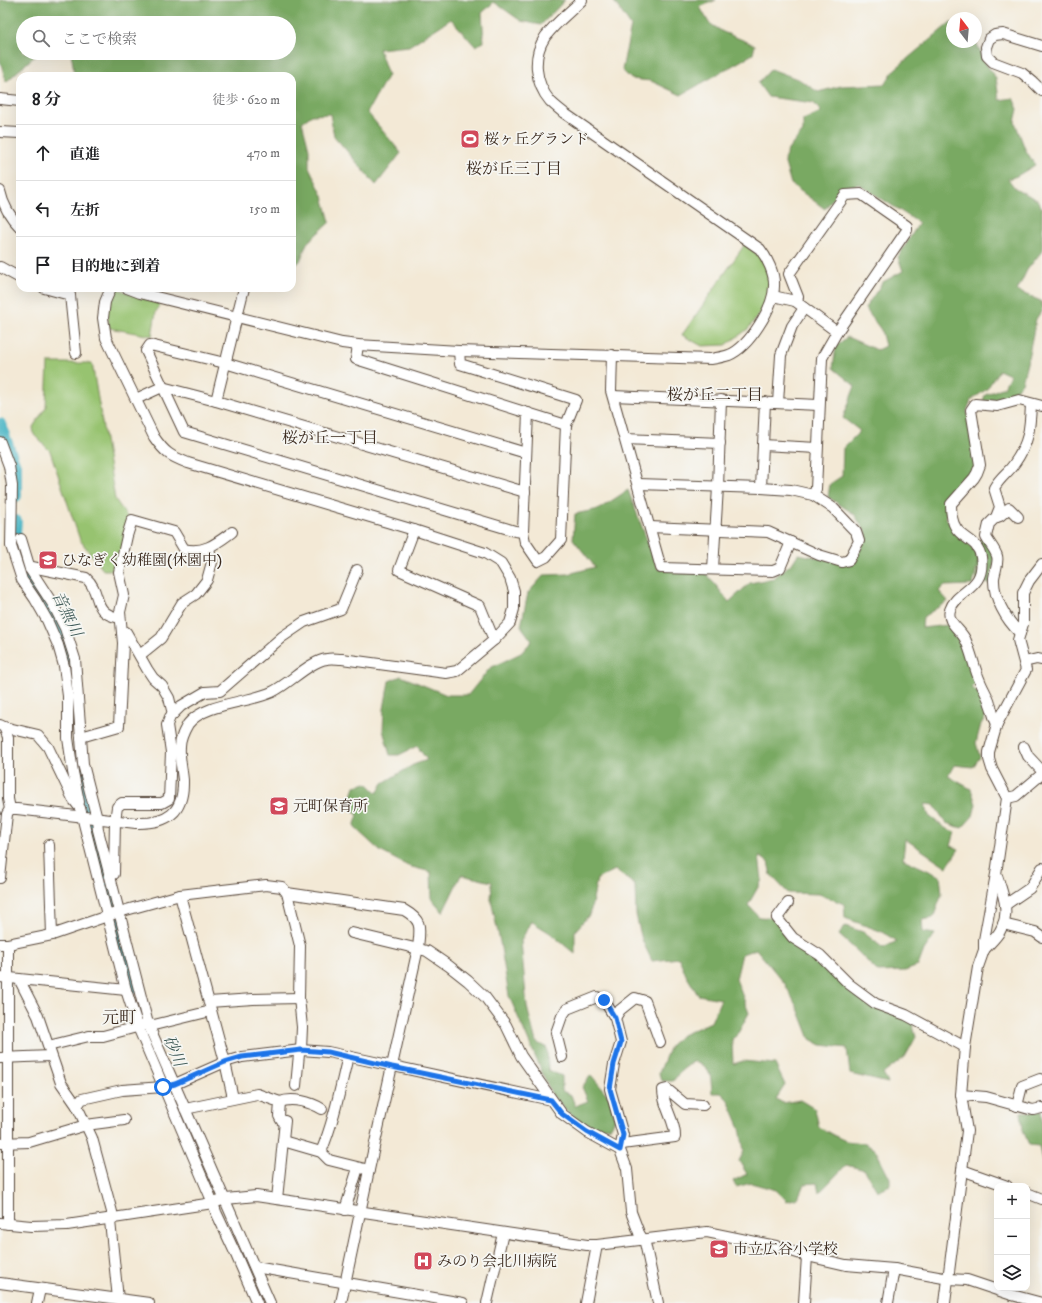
<!DOCTYPE html>
<html lang="ja">
<head>
<meta charset="utf-8">
<style>
  :root { --surface:#fff; --page:#f6f6f6; --text:#202124; --muted:#757577; --line:#e0e0e0 }
  body { margin:0; font-family:"IM FELL DW Pica","Noto Serif JP",serif; background:var(--page); color:var(--text) }
  .controls { position:absolute; right:12px; bottom:12px; display:grid; overflow:hidden; border-radius:8px; box-shadow:0 4px 16px #0002 }
  .controls button { width:36px; height:36px; display:grid; place-items:center; padding:0; border:0; border-bottom:1px solid var(--line); background:var(--surface); color:var(--text); font:20px sans-serif }
  .compass { position:absolute; left:946px; top:12px; width:36px; height:36px; border-radius:50%; background:var(--surface); box-shadow:0 4px 16px #0002; rotate:344deg }
  .stop { position:absolute; width:12px; height:12px; margin:-9px; border:3px solid #1a73e8; border-radius:50%; background:#fff }
  .stop.end { background:#1a73e8; border-color:#fff; box-shadow:0 1px 4px #0008 }
  .list { margin:0; padding:0; list-style:none }
  h2 { display:flex; justify-content:space-between; align-items:center; height:52px; margin:0; padding:0 16px; font-size:17px }
  h2 small { font-size:13px; font-weight:400; color:var(--muted) }
  .list li { display:grid; grid-template-columns:26px 1fr auto; gap:12px; align-items:center; box-sizing:border-box; height:56px; padding:0 16px; border-top:1px solid var(--line) }
  .list b { display:block; font-size:15px; white-space:nowrap }
  .list em { font-size:13px; font-style:normal; color:var(--muted) }
  .icon { flex:none; width:22px; height:22px; fill:none; stroke:currentColor; stroke-width:2; stroke-linecap:round; stroke-linejoin:round }
  .map { position:relative; flex:none; width:1042px; height:1303px; overflow:hidden }
  .search { position:absolute; background:var(--surface); box-shadow:0 4px 16px #0002; left:16px; top:16px; width:280px; height:44px; display:flex; align-items:center; gap:10px; box-sizing:border-box; padding:0 14px; border-radius:22px; color:var(--muted); font-size:15px }
  .panel { position:absolute; background:var(--surface); box-shadow:0 4px 16px #0002; left:16px; top:72px; width:280px; height:220px; border-radius:12px }
  .map>svg:first-child { display:block }
</style>
</head>
<body>
<div class="map">
<svg width="1042" height="1303" viewBox="0 0 1042 1303">
  <rect width="100%" height="100%" fill="#f6f6f2"/>
  <filter id="ink" filterUnits="userSpaceOnUse"><feTurbulence type="fractalNoise" baseFrequency=".025" numOctaves="2"/><feDisplacementMap in="SourceGraphic" scale="8" xChannelSelector="R" yChannelSelector="G"/><feConvolveMatrix kernelMatrix="1 2 1 2 8 2 1 2 1" color-interpolation-filters="sRGB"/></filter>
  <filter id="wash" filterUnits="userSpaceOnUse"><feTurbulence type="fractalNoise" baseFrequency=".012" numOctaves="4" result="noise"/><feDisplacementMap in="SourceGraphic" scale="16" xChannelSelector="R" yChannelSelector="G"/><feGaussianBlur stdDeviation="0.9" result="paint"/><feColorMatrix in="noise" values="0 0 0 0 0 0 0 0 0 0 0 0 0 0 0 0 0 1.4 0 .05"/><feComposite in="paint" operator="in"/></filter>
  <g filter="url(#wash)">
    <rect width="100%" height="100%" fill="#f3e9d6"/>
    <g fill="#97c370" stroke="#697647">
      <polygon points="745,244 763,259 771,283 770,292 761,312 748,329 726,345 702,346 682,335"/>
      <polygon points="114,288 160,303 156,312 152,336 109,328 107,307"/>
      <polygon points="48,363 92,363 115,499 130,521 117,570 103,570 80,540 50,451 34,435 33,427 46,407"/>
    </g>
    <g fill="#79a962" stroke="#5a6a40">
      <polygon points="0,0 565,0 541,25 521,21 494,2 482,13 484,42 475,46 451,19 409,46 379,49 388,75 367,112 401,153 376,185 334,136 330,114 312,115 302,122 309,149 309,167 323,196 330,222 307,243 300,261 292,269 292,76 66,76 74,71 71,53 289,53 289,23 23,23 23,53 38,53 6,82 0,60"/>
      <polygon points="613,0 716,0 700,7 709,23 723,32 755,45 753,54 681,95 651,81 631,79 622,70 631,26"/>
      <path d="M951 22H952V42H976L986 64 996 78 999 100 1013 98 1018 109 1015 122 1025 149 1035 165 1017 176 1008 179 1015 188 1039 201 1042 210V251L1027 270 1017 291 1041 301 1042 310 1036 319 1027 363 1022 383 1006 399 983 401 985 395 1004 387 1010 375 999 370 987 389 971 400 967 411 977 468 949 502 946 518 954 530 979 554 973 585 944 586 939 591 948 601 923 617 922 628 948 625 962 640 976 683 971 687 981 695 989 712 981 724 976 743 980 757 973 767 954 765 948 776 971 789 976 804 973 816 962 828 946 823 934 805 925 804 929 816 945 828 955 832 951 846 959 849 947 867 905 839 903 859 940 876 942 894 933 918 922 920 923 932 935 934 924 950 918 966 905 971 878 972 856 950 839 935 845 926 863 932 883 948 897 941 880 931 845 918 844 904 819 894 788 893 771 875 768 862 759 856 762 880 748 905 759 917 776 918 789 938 805 954 824 961 846 985 912 1022 916 1037 905 1057 883 1074 888 1083 850 1074 847 1048 821 1045 810 1039 799 1011 785 984 756 949 742 954 736 979 749 1013 737 1035 732 1039 733 1064 743 1061 775 1064 785 1085 776 1099 783 1103 800 1100 815 1109 819 1127 833 1135 846 1141 863 1143 875 1149 890 1178V1185L877 1191 865 1170 846 1165 819 1193 817 1183 804 1184 798 1198 787 1201 776 1190 751 1183 736 1187 733 1181 747 1174 739 1161 744 1151 740 1128 728 1100 721 1093H712C711 1077 711 1066 694 1061L682 1070 673 1081H661L659 1073 670 1046 682 1035 711 1022 721 999 698 995 686 975 679 958 652 961 642 940 636 915 635 885 615 870 597 879 590 914 575 931V954L550 933 531 921 521 941 527 1007 536 1042 547 1048 548 1070 562 1076V1091L571 1095 575 1106 588 1101 582 1087 591 1075 610 1098 615 1119 611 1127 596 1129 579 1123 552 1095 509 996 500 942 491 900 492 882 461 875 443 912 432 899 431 872 408 866 380 851 354 827 358 815 349 808 355 786 367 783 377 793 383 783 413 765 427 760 417 746 399 755H390L383 730 384 709 389 681 401 676 447 695H468L490 668 521 653 532 641 521 626 528 593 544 575 568 574 595 567 573 539 575 514 599 509 628 490 658 569 706 573 729 602 750 583 774 578 793 562 798 554 854 564 867 534 854 514 828 497 830 484 842 476 843 448 860 431 843 418 855 386 833 368 836 346 847 337 877 350 885 346 881 330 865 308 883 282 903 271 898 257 919 223 859 184 841 188 825 209 791 184 784 160 788 150 803 131V120L821 112 814 103 768 97 758 83 771 69 800 80 818 92 841 86 885 84 894 70Z"/>
      <polygon points="983,538 995,557 990,583 977,583 978,542"/>
      <polygon points="1042,1111 1042,1161 1039,1146 1029,1145 1023,1130 1021,1112"/>
    </g>
    <g fill="none" stroke-linecap="round" stroke-linejoin="round">
      <g stroke="#49b5c5" stroke-width="12">
        <polyline points="0,424 16,468 16,496"/>
        <polyline points="16,521 15,532 23,565 32,585 48,605 63,635 70,662 72,677"/>
        <polyline points="79,763 85,801 134,988"/>
      </g>
    </g>
  </g>
  <g filter="url(#ink)">
    <g fill="none" stroke-linecap="round" stroke-linejoin="round">
      <g stroke="#57473a" stroke-width="12">
        <g id="minor">
          <polyline points="1042,46 1003,34 995,35 989,39 986,47 987,56 993,62 1022,73 1033,82 1042,91"/>
          <polyline points="0,99 20,101"/>
          <polyline points="0,132 20,133"/>
          <path d="M0 191C3 205 10 217 20 227"/>
          <polyline points="0,267 20,278"/>
          <polyline points="44,288 70,295 76,353"/>
          <path d="M127 288 140 293 342 343 358 345 459 351 711 359C717 358 723 357 729 355 749 347 774 307 774 286 775 274 767 258 760 249L564 113C559 109 554 105 550 101 535 83 532 57 545 37 555 23 570 12 582 0"/>
          <polyline points="773,296 795,301 837,332"/>
          <polyline points="795,301 798,297 789,274 845,195 861,194 907,226 907,230 837,332 822,358 816,489 813,495"/>
          <polyline points="358,345 356,359 566,425"/>
          <polyline points="459,351 460,364 576,400 566,425 561,540 546,557 538,561 525,542 523,532 528,413"/>
          <polyline points="612,355 611,391 661,568 773,571 780,568 791,542"/>
          <polyline points="613,396 819,405"/>
          <polyline points="136,399 162,387 216,401 525,492"/>
          <polyline points="216,401 244,288"/>
          <polyline points="778,403 781,355 792,326 804,308"/>
          <polyline points="625,439 720,443"/>
          <polyline points="0,442 9,466 12,486 11,546 22,580 35,599 47,620 58,645 64,666 68,696 68,738 73,772 79,802"/>
          <polyline points="763,445 817,448"/>
          <polyline points="638,484 761,488 791,490 813,495 833,508 856,532 859,541 849,560 842,562 819,555 768,532 650,527"/>
          <polyline points="761,488 765,402"/>
          <polyline points="997,517 1000,516 1009,508 1018,517"/>
          <polyline points="414,530 399,570 480,606 494,640"/>
          <polyline points="523,532 515,531 184,432 146,351 150,345 225,363 526,453"/>
          <polyline points="21,539 30,569 54,606 65,628 75,659 83,764 97,819 98,830 148,1024 270,1303"/>
          <path d="M30 569 32 567 86 578C103 593 90 613 120 618"/>
          <polyline points="713,569 718,487 721,400"/>
          <polyline points="122,632 126,632 147,669 153,678 162,686 169,698 173,714"/>
          <path d="M1020 633C1006 620 993 597 994 578 995 571 999 562 997 556 995 549 989 543 986 537L989 524 996 517 1000 507 994 488C1001 476 1008 473 1014 464 1029 443 1030 429 1031 404"/>
          <polyline points="140,655 161,638 182,603 196,594 207,580 212,562 209,548"/>
          <polyline points="1024,662 1037,659 1042,660"/>
          <path d="M997 724C993 717 993 711 990 704 988 696 983 689 980 681 974 668 972 654 966 641 962 630 946 623 950 610 956 590 986 590 981 557 978 540 963 539 956 528 952 522 951 511 951 504L974 478 977 473 980 465 971 410 975 404 997 406 1019 400 1042 406"/>
          <polyline points="0,725 4,727 8,737 8,799 10,809 7,814 0,878"/>
          <polyline points="4,727 38,735 48,747 73,799 80,808 126,990 138,1027 213,1203 216,1212 237,1257 257,1303"/>
          <path d="M81 737 119 726 123 643 120 612 124 595 119 572 127 536 132 520 174 532 184 549C204 554 217 543 232 532"/>
          <polyline points="1024,747 1028,756 1042,771"/>
          <polyline points="1007,798 1016,796 1042,774"/>
          <path d="M10 809H17L136 823C167 824 184 813 183 780 182 769 179 757 180 747 180 738 184 731 188 724 204 703 249 703 272 692 289 684 310 661 327 659 331 658 337 659 342 659L446 673 457 671 494 640 510 623 514 609V591L510 578 501 563 485 553 414 530 188 463C170 456 165 453 154 437L106 338 103 318 105 302 111 288"/>
          <polyline points="49,845 52,935"/>
          <polyline points="112,875 114,874 115,821 117,807 122,803 162,803 169,799 171,752 167,725 170,717 181,706 205,692 220,691 282,637 304,622 341,609 357,570"/>
          <path d="M287 893 404 910C423 921 420 927 418 948L369 1170 341 1303"/>
          <polyline points="180,895 225,1062 233,1098"/>
          <polyline points="788,903 777,918 793,938 820,955 849,984 876,1004 906,1015 965,1047"/>
          <polyline points="1005,905 1030,888 1042,868"/>
          <polyline points="1003,924 1035,932 1042,937"/>
          <polyline points="352,933 427,951 449,966 468,981 485,997 506,1025 521,1056 562,1114 587,1132 620,1150"/>
          <polyline points="0,944 8,944 52,935 119,912 180,895 266,885 282,887 287,893 300,946 299,998 302,1027 301,1050 299,1054 296,1086"/>
          <polyline points="8,944 8,1224"/>
          <path d="M984 950C989 944 996 938 1000 931 1011 913 1003 894 997 876"/>
          <polyline points="0,977 126,990"/>
          <polyline points="19,979 38,1016 61,1083 77,1106"/>
          <polyline points="209,1002 253,999 299,998"/>
          <polyline points="615,1018 620,1010 635,998 645,1001 660,1042"/>
          <polyline points="48,1046 89,1036 103,1036 148,1024 154,1025 211,1011"/>
          <polyline points="562,1057 556,1033 562,1016 567,1009 597,997 604,1000 615,1018 621,1042 614,1064 610,1089 623,1135 620,1150 627,1169 631,1212 639,1233 645,1243 658,1303"/>
          <polyline points="0,1058 51,1056"/>
          <polyline points="961,1095 986,1097 1033,1110 1042,1108"/>
          <path d="M280 1102C292 1097 311 1102 322 1109"/>
          <polyline points="1017,1106 1022,1086 1040,1079"/>
          <polyline points="185,1109 257,1094 280,1102 279,1116 281,1120 285,1121 277,1199"/>
          <polyline points="283,1141 321,1152 329,1160 369,1170"/>
          <polyline points="0,1143 29,1142 86,1125 124,1120"/>
          <path d="M622 1144 675 1137C676 1121 663 1108 663 1090L667 1089 685 1104 703 1105"/>
          <path d="M321 1152C334 1121 340 1089 348 1056"/>
          <polyline points="962,1170 1007,1186"/>
          <polyline points="1027,1193 1042,1199"/>
          <polyline points="345,1210 358,1168"/>
          <polyline points="0,1223 31,1226 67,1225 213,1203 226,1199 256,1196 587,1245 597,1245 707,1232 776,1246 807,1256 846,1265 894,1269 949,1279 967,1280 1012,1295 1042,1303"/>
          <polyline points="255,1267 463,1303"/>
          <polyline points="0,1283 149,1303"/>
          <polyline points="118,1299 110,1221 112,1217 112,1212 92,1138 77,1106 82,1099 122,1090 163,1087 175,1084 225,1062 242,1057 301,1050 328,1052 551,1100"/>
          <polyline points="37,1303 40,1289"/>
          <polyline points="487,1303 503,1233"/>
          <polyline points="586,1303 597,1245"/>
          <polyline points="804,1303 807,1256"/>
          <polyline points="888,1303 894,1269"/>
          <polyline points="945,1303 967,1131 961,1095 965,1047 978,967 984,950 984,940 996,874 1007,798 992,769 989,759 989,752 997,724 1026,670 1018,640 1023,624 1023,593 1029,581 1042,564"/>
        </g>
      </g>
      <use href="#minor" stroke="#fff" stroke-width="10"/>
    </g>
  </g>
  <g fill="none" stroke-linecap="round" stroke-linejoin="round" filter="url(#ink)">
    <polyline stroke="#1a73e8" stroke-width="5" points="163,1087 175,1084 225,1062 242,1057 301,1050 328,1052 392,1067 551,1100 562,1114 587,1132 620,1150 623,1135 610,1089 614,1064 621,1042 615,1018 604,1000"/>
  </g>
  <defs>
    <g id="stadium-square" transform="scale(1)"><rect x="-9" y="-9" width="18" height="18" rx="4" fill="#d1495b" stroke="#f6f6f2"/><path d="M0-5a6.5 5 0 1 0 0 10a6.5 5 0 1 0 0-10ZM-3.5-1.8h7v3.6h-7Z" fill="#fff"/></g>
    <g id="school-square" transform="scale(1)"><rect x="-9" y="-9" width="18" height="18" rx="4" fill="#d1495b" stroke="#f6f6f2"/><path d="M0-5L7-2L0 1L-7-2ZM-4 1L0 2.5L4 1V4Q0 6-4 4Z" fill="#fff"/></g>
    <g id="hospital-square" transform="scale(1)"><rect x="-9" y="-9" width="18" height="18" rx="4" fill="#d1495b" stroke="#f6f6f2"/><path d="M-5-5h3v3.5h4V-5h3V5h-3V1.5h-4V5h-3Z" fill="#fff"/></g>
  </defs>
  <g fill-rule="evenodd">
    <use href="#stadium-square" x="470" y="139"/>
    <use href="#school-square" x="48" y="560"/>
    <use href="#school-square" x="279" y="806"/>
    <use href="#school-square" x="719" y="1249"/>
    <use href="#hospital-square" x="423" y="1261"/>
  </g>
  <g text-anchor="middle" dominant-baseline="central" stroke-width="3.5" stroke-linejoin="round" paint-order="stroke">
    <g font-size="15" fill="#3b2a1e" stroke="#f6f6f2" text-anchor="start">
      <text x="484" y="139">桜ヶ丘グランド</text>
      <text x="62" y="560">ひなぎく幼稚園(休園中)</text>
      <text x="293" y="806">元町保育所</text>
      <text x="733" y="1249">市立広谷小学校</text>
      <text x="437" y="1261">みのり会北川病院</text>
    </g>
    <g font-size="16" fill="#3b2a1e" stroke="#f6f6f2">
      <text x="514" y="169">桜が丘三丁目</text>
      <text x="715" y="395">桜が丘二丁目</text>
      <text x="330" y="438">桜が丘一丁目</text>
    </g>
    <g font-size="16" font-style="italic" fill="#405b58" stroke="#f6f6f2">
      <text transform="translate(67 614) rotate(64)">音無川</text>
      <text transform="translate(174 1051) rotate(67)">砂川</text>
    </g>
    <g font-size="17" fill="#3b2a1e" stroke="#f6f6f2">
      <text x="119" y="1018">元町</text>
    </g>
  </g>
</svg>
<div class="controls">
<button>+</button>
<button>−</button>
<button><svg class="icon" aria-label="layers" viewBox="0 0 24 24"><path d="M12 4l9 5-9 5-9-5zM3 14l9 5 9-5"/></svg></button>
</div>
<svg class="compass" viewBox="-18 -18 36 36"><path d="M0-13l5 13h-10z" fill="#e53935"/><path d="M0 13l5-13h-10z" fill="#757577"/></svg>
<div class="stop" style="left:163px;top:1087px"></div>
<div class="stop end" style="left:604px;top:1000px"></div>
<div class="search"><svg class="icon" aria-label="search" viewBox="0 0 24 24"><circle cx="10" cy="10" r="6"/><path d="M15 15l6 6"/></svg>ここで検索</div>
<section class="panel">
<h2>8 分<small>徒歩 · 620 m</small></h2>
<ul class="list">
<li><svg class="icon" aria-label="ahead" viewBox="0 0 24 24"><path d="M12 20V5M6 11l6-6 6 6"/></svg><div><b>直進</b></div><em>470 m</em></li>
<li><svg class="icon" aria-label="left" viewBox="0 0 24 24"><path d="M17 20v-9H6M10 6l-5 5 5 5"/></svg><div><b>左折</b></div><em>150 m</em></li>
<li><svg class="icon" aria-label="arrive" viewBox="0 0 24 24"><path d="M6 21V4h12l-3 4 3 4H6"/></svg><div><b>目的地に到着</b></div></li>
</ul>
</section>
</div>
</body>
</html>
